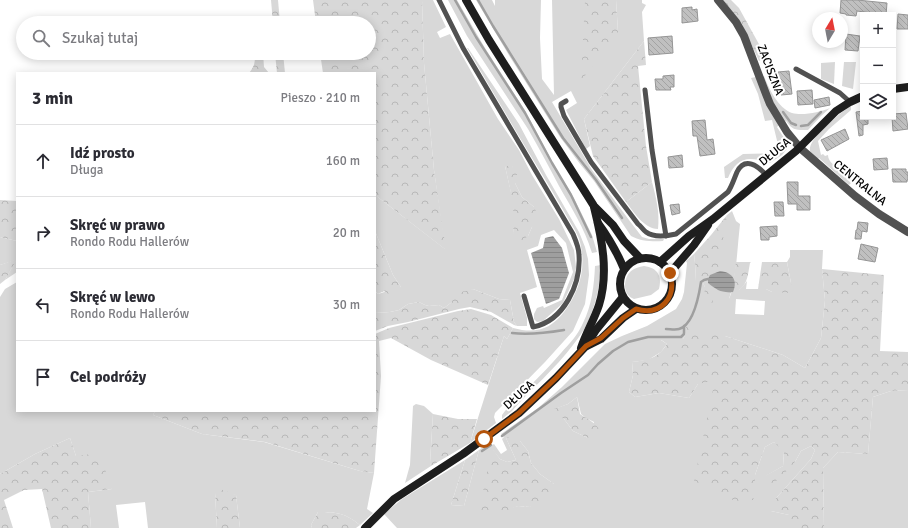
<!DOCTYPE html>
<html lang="pl">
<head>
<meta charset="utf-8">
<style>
  :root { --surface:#fff; --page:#f7f7f7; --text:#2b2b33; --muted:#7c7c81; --line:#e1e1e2 }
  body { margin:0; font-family:Signika,sans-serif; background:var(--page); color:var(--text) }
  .controls { position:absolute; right:12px; top:12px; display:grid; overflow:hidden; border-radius:0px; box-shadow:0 2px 10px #0003 }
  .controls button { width:36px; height:36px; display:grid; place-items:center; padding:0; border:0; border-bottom:1px solid var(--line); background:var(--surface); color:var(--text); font:20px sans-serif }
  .compass { position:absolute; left:812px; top:12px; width:36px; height:36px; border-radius:50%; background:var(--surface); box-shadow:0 2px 10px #0003; rotate:10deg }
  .stop { position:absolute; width:12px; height:12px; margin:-9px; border:3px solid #b45309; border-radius:50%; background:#fff }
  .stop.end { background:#b45309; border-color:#fff; box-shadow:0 1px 4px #0008 }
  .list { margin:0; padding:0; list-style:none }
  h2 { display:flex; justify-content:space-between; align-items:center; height:52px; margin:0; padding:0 16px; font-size:17px }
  h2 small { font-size:13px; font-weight:400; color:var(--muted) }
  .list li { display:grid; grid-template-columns:26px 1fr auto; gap:12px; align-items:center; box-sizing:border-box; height:72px; padding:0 16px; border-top:1px solid var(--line) }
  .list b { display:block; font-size:15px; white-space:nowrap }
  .list p { margin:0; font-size:13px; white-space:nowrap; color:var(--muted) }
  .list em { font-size:13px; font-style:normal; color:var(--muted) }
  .icon { flex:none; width:22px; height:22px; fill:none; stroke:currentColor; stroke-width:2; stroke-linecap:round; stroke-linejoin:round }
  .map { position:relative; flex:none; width:908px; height:528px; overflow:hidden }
  .search { position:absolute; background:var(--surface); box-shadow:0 2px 10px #0003; left:16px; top:16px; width:360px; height:44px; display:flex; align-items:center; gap:10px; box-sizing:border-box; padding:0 14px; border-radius:22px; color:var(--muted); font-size:15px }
  .panel { position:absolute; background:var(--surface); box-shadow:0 2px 10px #0003; left:16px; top:72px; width:360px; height:340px; border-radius:0px }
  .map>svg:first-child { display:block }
</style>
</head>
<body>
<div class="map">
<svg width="908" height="528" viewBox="0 0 908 528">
  <defs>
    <pattern id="forest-crowns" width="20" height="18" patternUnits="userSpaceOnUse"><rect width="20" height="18" fill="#d8d8d8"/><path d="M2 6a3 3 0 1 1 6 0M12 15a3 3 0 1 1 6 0" fill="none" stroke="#b8b8b8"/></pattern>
    <pattern id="water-rules" width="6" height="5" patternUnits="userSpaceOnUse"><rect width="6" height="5" fill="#9f9f9f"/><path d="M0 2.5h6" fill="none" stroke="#878787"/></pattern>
    <pattern id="building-back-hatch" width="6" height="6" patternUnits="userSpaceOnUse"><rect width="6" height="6" fill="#c0c0c0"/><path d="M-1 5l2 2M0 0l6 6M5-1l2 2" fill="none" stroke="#a3a3a3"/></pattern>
  </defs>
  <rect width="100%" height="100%" fill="#fff"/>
  <g fill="#d8d8d8" fill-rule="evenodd">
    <path d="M422 0H433L446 27 437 32 440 38 450 34 498 119 519 150 532 175 559 219 574 250 576 267 575 277 563 303 543 321 537 322 534 319V314L537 308 543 306 544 308 562 300 573 272 566 243 554 230 541 235 538 246 527 250 537 287 520 293 527 318V326H517L514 322 510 300 499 299 473 289 452 302 444 308 439 305 429 306 425 305 419 302 408 304 399 310 390 312 375 313V291L378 294 401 287 393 275 375 231V193L379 198 445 249 434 170 424 63ZM505 166H512L515 183 522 197 534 207 532 227 528 236 513 233 515 221 513 201Z"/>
    <path d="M448 0H457L485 48 526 112 556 169 574 198 592 235 597 252 592 253C584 227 572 209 559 186 549 167 539 148 528 129L467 36Z"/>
    <path d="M476 0H492L495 6V0H541L540 38 542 79 554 95 552 0H585V7L618 32 616 0H642V3L646 5 642 12 644 41 584 119 590 146 586 149 566 110 577 103 571 91 552 102 592 170 629 220 642 237 649 239H664L663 241C653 242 640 241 631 236L594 181 580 164 560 137 510 57Z"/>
    <path d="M467 48H468L519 124 546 175 579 232 585 247 588 259 589 275 585 304 573 331 545 362 495 413 494 417 496 423 470 443 504 336 507 339 513 328C535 334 550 330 564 312 578 294 586 270 581 247 580 238 575 230 570 222 562 208 554 194 546 181 519 137 493 92 467 48Z"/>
    <polygon points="835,62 834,84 821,79 821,63"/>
    <polygon points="844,62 856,62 853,89 842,86"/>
    <path d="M764 76C769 89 778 108 792 113 803 116 820 112 830 108L821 116 808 130C797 130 793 131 786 121L785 122 776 109 762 77Z"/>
    <path d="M756 77 779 125 777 127 786 141 787 149 782 155 770 163 767 162 761 159 759 160C743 156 734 163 728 178H725L724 167 743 154 780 153 772 120 765 121 758 94 751 78Z"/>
    <path d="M851 106V110L829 129 818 141 821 155 823 154 825 156 828 155C828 161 834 166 839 168V170C849 174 845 178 851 183L849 185 819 158 817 160C815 157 810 154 810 150 808 139 841 112 851 106Z"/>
    <path d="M652 182C656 197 660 213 658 229 644 229 633 211 626 202Z"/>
    <path d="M732 211 736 221 740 224C737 249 737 275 729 299 736 292 742 288 747 281L746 289H766L772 292 791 283 787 262 790 257V250H823L822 269 825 300 821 338 805 368 783 355 725 336 755 494V475L765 447 774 442 784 451 783 466 764 477 795 462 801 451 811 446 815 450 811 459 777 497 771 511 789 515V527L791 528H397L384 514 402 499 465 460 451 505 464 506 479 450 489 443 491 446 494 444 501 454 507 450 502 439 504 437 501 434 538 408 562 387 605 344 622 336 647 326 676 309 682 299 684 292 687 263 686 261 694 254 695 263 696 281H702L705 287 727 215ZM736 299 765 301 764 315 735 314ZM686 326 698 384 689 398 659 393 635 397 629 392 633 375 632 362 648 360 661 352 667 344 661 340 683 339 686 333ZM577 397 581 414 586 418 594 422 588 438 573 431 564 419 555 409 568 404ZM506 438 520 441 528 451 531 463 540 474 554 484 530 507 518 506 507 509 492 449 500 459 507 462 516 460Z"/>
    <polygon points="0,237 17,241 17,272 5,280 16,260 0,265"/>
    <path d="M601 265C600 285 596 305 587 324 583 332 578 338 573 345 555 369 532 388 512 411L502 419V415L505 411C524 391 544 373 561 353 569 344 578 335 583 323 592 305 594 286 595 266Z"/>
    <path d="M644 266C658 268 662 276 659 289L651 295 634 299C622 295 623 278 631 271 635 268 639 267 644 266Z"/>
    <path d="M17 282V411H155L153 415 202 434 264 442 360 471 374 473 367 509 373 513 360 525C345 513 337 512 318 512L311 525 312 528H240L236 495 215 493 217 528H148L145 502 116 505 119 528H91L88 492 112 489 76 456 70 438 35 454 0 474V297L5 289Z"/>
    <polygon points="908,390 908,528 824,528 823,468 838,452 868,454 873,397 891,391"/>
    <polygon points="416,404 424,406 433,414 430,462 431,466 405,483 410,465 413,406"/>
  </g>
  <g fill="url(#forest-crowns)">
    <polygon points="271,0 278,0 280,23 273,23"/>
    <polygon points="313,0 422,0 424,63 434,170 446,250 379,198 375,193 375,73 323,73 320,53 369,53 369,23 316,23"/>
    <polygon points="585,0 616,0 618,32 581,81"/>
    <polygon points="723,0 731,0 739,8 766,57 759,61 742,24"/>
    <polygon points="644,41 646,65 638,66 646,146 652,182 626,202 593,156 584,119"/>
    <path d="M255 53H263L264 67 269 73H249C255 66 255 62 255 53Z"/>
    <polygon points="275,53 283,53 285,73 277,73"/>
    <path d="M505 166H512L517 174 515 183 522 197 534 207 539 217 532 227 528 236 520 242 513 233C516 210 510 189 505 166Z"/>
    <polygon points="0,200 17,201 17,241 0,237"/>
    <polygon points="727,215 712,306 704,298 705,287 702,281 696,281 695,263 694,254 711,235"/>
    <polygon points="375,231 393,275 401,287 396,299 384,291 378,294 375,291"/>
    <polygon points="17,259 5,280 0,284 0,265"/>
    <path d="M736 262H751L750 263C748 273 748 284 739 290L736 299H729L732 291Z"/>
    <polygon points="762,262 787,262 791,283 792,293 772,292 766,289 758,289"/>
    <path d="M822 269 884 275 880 351 908 352V390L891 391 873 397 868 454 838 452 823 468 824 528H789V515L771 511 770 508 777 497 811 459 815 450 811 446 801 451 795 462 779 479 767 486 764 484 763 477 783 466 784 452 774 442 765 447 755 475V494L753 500 735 501 694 481 715 380 698 384 689 398 659 393 635 397 629 392 633 375 632 362C649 360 658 358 667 344L660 339H683L686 333V326L689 323 697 329 725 336 783 355 805 368 821 338 825 300Z"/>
    <polygon points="473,289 499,299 510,300 514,322 517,326 514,325 491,312 470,307 459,309 408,322 388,326 375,331 375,313 390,312 399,310 408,304 419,302 425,305 429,306 439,305 444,308 452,302 453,294"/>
    <polygon points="471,309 491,315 513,328 507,339 504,336 488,385 431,360 391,338 379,341 381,376 374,473 360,471 265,442 202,434 153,415 155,411 375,411 375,334 389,328 458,311"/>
    <path d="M577 397 580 414C589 420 592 420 599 429L597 435 588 438 573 431 564 419 556 414 554 409 568 404Z"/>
    <polygon points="433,414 458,419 477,419 470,443 431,466 430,463"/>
    <polygon points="520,433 520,441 528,451 531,463 540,474 554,484 554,492 543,503 530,507 518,506 495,515 481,514 479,511 492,448 500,459 507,462 516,460 506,438"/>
    <polygon points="70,438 76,456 99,453 109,480 112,489 88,492 91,528 51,528 42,489 24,490 4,500 13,528 0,528 0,474 35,454"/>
    <polygon points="479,450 464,506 451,505 465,460"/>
    <polygon points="220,489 236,495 240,528 217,528 215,493"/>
    <path d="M318 512C337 512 345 513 360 525L356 528H312L311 525Z"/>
  </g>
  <g fill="url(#water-rules)">
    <polygon points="553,236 562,248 569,273 559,299 546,304 531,253 543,248 545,238"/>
    <path d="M720 271C732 272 738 280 733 292 721 293 717 290 708 283V279L710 275Z"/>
  </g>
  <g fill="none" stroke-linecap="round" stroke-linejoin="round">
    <g stroke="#9f9f9f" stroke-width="2.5">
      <polyline points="455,0 476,37 525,113 552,163 571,195 591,237"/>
      <polyline points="478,0 493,26 563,138 596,180 622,218"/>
      <polyline points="783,112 791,123 796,125"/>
      <polyline points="801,126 808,125 821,112"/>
      <path d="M666 329C670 329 675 330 679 329 694 325 699 295 701 282L704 280 708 279"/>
      <path d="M512 333C529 335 546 333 564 330"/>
      <polyline points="502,436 561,393 588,375 598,364 613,351 628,342 648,337 681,337 684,334 684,326"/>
      <polyline points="482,451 491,445"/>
    </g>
  </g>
  <g fill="url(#building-back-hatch)" stroke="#959595">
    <polygon points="841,0 857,0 887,3 886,15 857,11 856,16 846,15 846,14 840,13"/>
    <polygon points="692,7 692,10 697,9 698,21 682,23 682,8"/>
    <polygon points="898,14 908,15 908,29 897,29"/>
    <polygon points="846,34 860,36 858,51 845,50"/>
    <polygon points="672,36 673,53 649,55 648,38"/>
    <polygon points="789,71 792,94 781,95 778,72"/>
    <polygon points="674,75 674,87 670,87 671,90 656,90 655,79 663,79 663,76"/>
    <polygon points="812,90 813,104 798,105 797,91"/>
    <polygon points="829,97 830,105 815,108 814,100"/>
    <polygon points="863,111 863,117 868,117 868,124 863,125 863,135 859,136 856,112"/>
    <polygon points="906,113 908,129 893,131 892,117 893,117 893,114"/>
    <polygon points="705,120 707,140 713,139 715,154 700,156 697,136 693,136 692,121"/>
    <polygon points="845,129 849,139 827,151 821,140"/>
    <polygon points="682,155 683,167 669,168 668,157"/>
    <polygon points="887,158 888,169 874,170 873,159"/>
    <polygon points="892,169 906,169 906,172 908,172 908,180 907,180 907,182 893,182"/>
    <polygon points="787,182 798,182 798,196 810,196 810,210 797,210 797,204 788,204"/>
    <polygon points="774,202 783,202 784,216 775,216"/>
    <polygon points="679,204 680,213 672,215 670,205"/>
    <polygon points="858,222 868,223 867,232 862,231 861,239 855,239 856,230 857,230"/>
    <polygon points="777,226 777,236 769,237 769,240 761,240 760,227"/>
    <polygon points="861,244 878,248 875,262 858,259"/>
  </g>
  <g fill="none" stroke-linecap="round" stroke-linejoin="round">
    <g stroke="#515151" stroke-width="5">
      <path d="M439 0 463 48 573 234C576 241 579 248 579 255 581 284 564 321 533 327L524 296"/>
      <polyline points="796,69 840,93 850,102"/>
      <polyline points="645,90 652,150 666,236"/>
      <path d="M566 101 561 104V107L564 116 591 162 638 224C641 226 643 230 646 232 654 238 667 236 676 234L728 192C732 186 734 179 737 172 745 156 758 166 766 175"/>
    </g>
    <polyline stroke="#515151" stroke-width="8" points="718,0 736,22 744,36 766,94 770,104 787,132 800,148 855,196 879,214 908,232"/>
    <g stroke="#1e1e1e" stroke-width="8">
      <polyline points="466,0 489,40 594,206 613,225 624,241 640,258"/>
      <polyline points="893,89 908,87"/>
      <path d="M598 223C609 238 617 252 624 269"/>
      <circle cx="646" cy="284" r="26"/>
      <polyline points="660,262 689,236 713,219 796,151 836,111 850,102 863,96"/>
      <polyline points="670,273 694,245 708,225"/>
      <polyline points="587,346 601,339 623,318 636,309"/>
      <path d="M581 348C586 333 594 320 599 305 609 273 602 239 594 207"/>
      <polyline points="365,528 394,499 463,454 519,413 556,378 586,346 596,330 622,298"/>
    </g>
  </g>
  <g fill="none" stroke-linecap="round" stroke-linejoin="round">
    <path stroke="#b45309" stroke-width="5" d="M484 439 519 413 556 378 586 346 601 338 623 318 636 309C661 316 677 298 670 273"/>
  </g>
  <g text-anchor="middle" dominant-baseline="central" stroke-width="4" stroke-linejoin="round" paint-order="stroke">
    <g font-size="12" fill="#000" stroke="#fff">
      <text transform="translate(770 70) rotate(69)">ZACISZNA</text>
      <text transform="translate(775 152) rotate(-39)">DŁUGA</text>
      <text transform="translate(860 183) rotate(39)">CENTRALNA</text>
      <text transform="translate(519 395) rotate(-42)">DŁUGA</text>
    </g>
  </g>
</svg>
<div class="controls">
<button>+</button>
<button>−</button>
<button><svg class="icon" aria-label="layers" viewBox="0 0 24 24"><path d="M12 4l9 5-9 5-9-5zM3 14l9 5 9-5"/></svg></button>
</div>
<svg class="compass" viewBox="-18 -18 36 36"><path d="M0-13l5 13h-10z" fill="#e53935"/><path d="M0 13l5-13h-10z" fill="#7c7c81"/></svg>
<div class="stop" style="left:484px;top:439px"></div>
<div class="stop end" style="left:670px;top:273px"></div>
<div class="search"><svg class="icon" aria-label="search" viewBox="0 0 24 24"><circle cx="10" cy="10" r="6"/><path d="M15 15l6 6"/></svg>Szukaj tutaj</div>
<section class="panel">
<h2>3 min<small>Pieszo · 210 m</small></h2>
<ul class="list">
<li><svg class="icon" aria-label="ahead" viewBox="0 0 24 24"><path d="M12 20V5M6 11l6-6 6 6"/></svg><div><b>Idź prosto</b><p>Długa</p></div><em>160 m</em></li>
<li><svg class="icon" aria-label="right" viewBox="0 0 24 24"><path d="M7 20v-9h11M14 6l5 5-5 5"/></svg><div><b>Skręć w prawo</b><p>Rondo Rodu Hallerów</p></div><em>20 m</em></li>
<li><svg class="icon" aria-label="left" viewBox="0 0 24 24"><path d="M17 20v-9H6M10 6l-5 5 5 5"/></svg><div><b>Skręć w lewo</b><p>Rondo Rodu Hallerów</p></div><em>30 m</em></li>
<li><svg class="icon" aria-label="arrive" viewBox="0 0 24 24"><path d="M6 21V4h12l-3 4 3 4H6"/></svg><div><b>Cel podróży</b></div></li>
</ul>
</section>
</div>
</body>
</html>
